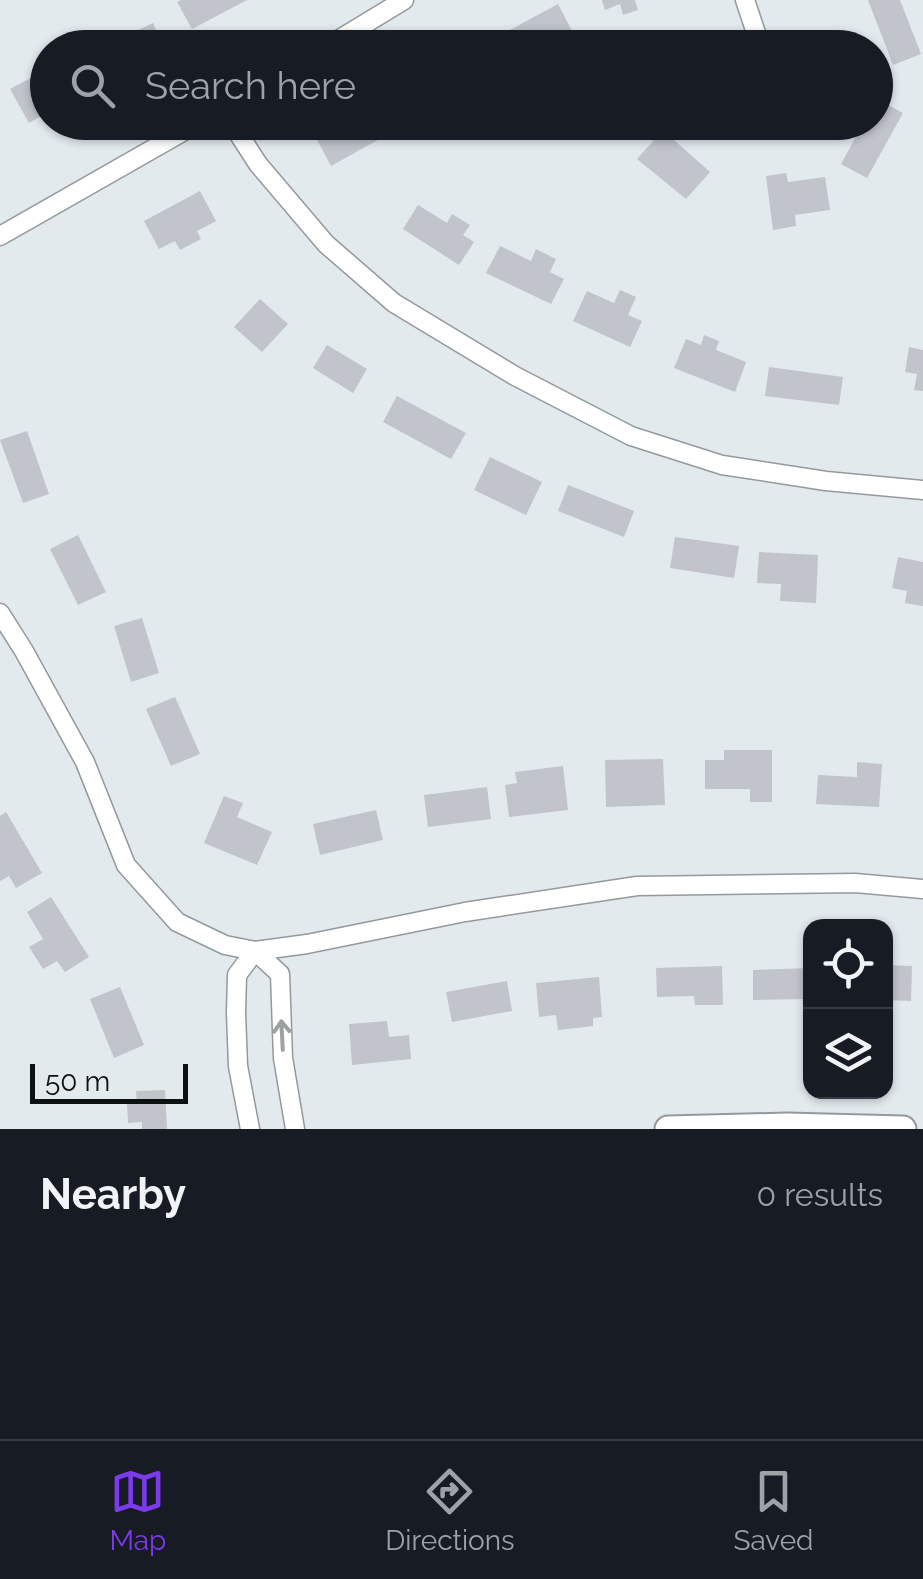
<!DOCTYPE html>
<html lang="en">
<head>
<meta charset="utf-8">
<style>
  :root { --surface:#171b24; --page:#20242c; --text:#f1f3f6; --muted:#9ea1a6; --line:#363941; --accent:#7c3aed }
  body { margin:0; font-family:Raleway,sans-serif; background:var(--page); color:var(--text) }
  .controls { position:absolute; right:30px; bottom:30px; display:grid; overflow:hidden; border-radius:20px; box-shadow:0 2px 8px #0004 }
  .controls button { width:90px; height:90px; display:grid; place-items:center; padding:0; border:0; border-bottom:2px solid var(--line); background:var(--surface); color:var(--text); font:50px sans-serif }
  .scale { position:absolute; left:30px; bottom:25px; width:158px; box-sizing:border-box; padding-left:10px; border:5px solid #0e1112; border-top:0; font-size:28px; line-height:35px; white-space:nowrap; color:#0e1112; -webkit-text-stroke:8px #e3eaee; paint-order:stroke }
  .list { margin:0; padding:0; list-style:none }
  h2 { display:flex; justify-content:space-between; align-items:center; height:130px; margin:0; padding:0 40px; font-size:42px }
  h2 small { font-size:32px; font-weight:400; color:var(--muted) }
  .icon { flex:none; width:55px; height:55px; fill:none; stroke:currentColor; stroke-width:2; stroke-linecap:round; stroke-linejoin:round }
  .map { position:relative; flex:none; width:923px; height:1129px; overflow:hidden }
  .search { position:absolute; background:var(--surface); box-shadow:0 2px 8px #0004; left:30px; right:30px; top:30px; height:110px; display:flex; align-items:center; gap:25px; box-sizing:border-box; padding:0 35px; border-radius:55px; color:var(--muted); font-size:38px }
  .sheet { height:310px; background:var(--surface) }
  nav { display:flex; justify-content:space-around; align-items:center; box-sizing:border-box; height:140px; border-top:2px solid var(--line); background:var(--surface); font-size:28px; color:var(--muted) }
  nav a { display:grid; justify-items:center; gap:5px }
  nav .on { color:var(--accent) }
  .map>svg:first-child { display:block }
</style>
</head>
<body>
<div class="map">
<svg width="923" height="1129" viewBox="0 0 923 1129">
  <rect width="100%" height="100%" fill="#e3eaee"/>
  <g fill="#c1c4cb">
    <polygon points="181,0 247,0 192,29 177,2"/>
    <polygon points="602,0 635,0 638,10 623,15 620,4 605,10"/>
    <polygon points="868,0 900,0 921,54 893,65"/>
    <polygon points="558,4 572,31 541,48 514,48 506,32"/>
    <polygon points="153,23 164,48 100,48"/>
    <polygon points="48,69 48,112 29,123 10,89"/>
    <polygon points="877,99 903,113 867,178 841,164 864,122 876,122"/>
    <polygon points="344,122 378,122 385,136 331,166 316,138"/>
    <polygon points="663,130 710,172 686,199 637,159"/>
    <polygon points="786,173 788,182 825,177 830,210 795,215 796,226 773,230 766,176"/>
    <polygon points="200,191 216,221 197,231 201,239 180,250 175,241 159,249 144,221"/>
    <polygon points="418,205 447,223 452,214 470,225 463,235 474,242 459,265 403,229"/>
    <polygon points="500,246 531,261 536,249 556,259 550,272 564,279 551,304 486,273"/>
    <polygon points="620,290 636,297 628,315 642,321 630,347 573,321 587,291 614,303"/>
    <polygon points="260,299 288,324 262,352 234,327"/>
    <polygon points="704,335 719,341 716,350 746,362 735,392 674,368 686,339 701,345"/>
    <polygon points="327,345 367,369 353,393 313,368"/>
    <polygon points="909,347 923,350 923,391 914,390 917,374 905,372"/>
    <polygon points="769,367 843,377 839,405 765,396"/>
    <polygon points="397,396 466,433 451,459 383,422"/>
    <polygon points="27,431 49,494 23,503 0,440"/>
    <polygon points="490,457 542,482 526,515 474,490"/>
    <polygon points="568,485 634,511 624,537 558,511"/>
    <polygon points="78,535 106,592 78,605 50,549"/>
    <polygon points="675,537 739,546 734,578 670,568"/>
    <polygon points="759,552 818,555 816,603 780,601 781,584 757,583"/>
    <polygon points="898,557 923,562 923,606 905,603 907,591 892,588"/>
    <polygon points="142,618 159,673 131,682 114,626"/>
    <polygon points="175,697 200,754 171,766 146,709"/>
    <polygon points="724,750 772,750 772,802 750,802 750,789 705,789 705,760 724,760"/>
    <polygon points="663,759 665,805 606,807 605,760"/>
    <polygon points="857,762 882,764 879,807 816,804 818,775 857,777"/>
    <polygon points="563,766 568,810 509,817 505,785 517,783 515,772"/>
    <polygon points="487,787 491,819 428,827 424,795"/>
    <polygon points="224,796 243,803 237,817 272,832 257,865 204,843"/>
    <polygon points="376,810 383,840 320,855 313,824"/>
    <polygon points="6,812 42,873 16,888 9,876 0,881 0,816"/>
    <polygon points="51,897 89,957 65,972 57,961 43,969 29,947 43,939 27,912"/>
    <polygon points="886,965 912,966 911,1001 886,1000"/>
    <polygon points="722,966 723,1005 695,1005 694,996 657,997 656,968"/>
    <polygon points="810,968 810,999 753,1000 753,970"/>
    <polygon points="599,977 602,1017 593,1018 593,1026 558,1030 556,1015 539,1017 536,983"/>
    <polygon points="507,981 512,1011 452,1022 446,992"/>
    <polygon points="120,987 144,1045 114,1058 90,999"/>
    <polygon points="387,1021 389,1037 409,1035 411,1059 352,1065 349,1024"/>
    <polygon points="165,1090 167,1129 142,1129 142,1122 128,1123 127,1103 137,1103 136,1091"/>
  </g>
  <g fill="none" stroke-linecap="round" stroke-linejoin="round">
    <g stroke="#93999d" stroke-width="21">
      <g id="minor">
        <polyline points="745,0 761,48"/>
        <polyline points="325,48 404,0"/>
        <polyline points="231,122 258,164 326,244 394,303 515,376 631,436 722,465 826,481 923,490"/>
        <polyline points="0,236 200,122"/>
        <polyline points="0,613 24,651 85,762 126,865 177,922 225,945 255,951 307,944 465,912 637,886 855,883 923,889"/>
        <polyline points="255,951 280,974 283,1058 295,1129"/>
        <polyline points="250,1129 238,1066 236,1013 237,975 255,951"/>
      </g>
    </g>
    <g stroke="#93999d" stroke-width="29">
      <polyline id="secondary" points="668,1129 787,1126 903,1129"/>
    </g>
    <use href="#minor" stroke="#fff" stroke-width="18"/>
    <use href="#secondary" stroke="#fff" stroke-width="25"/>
  </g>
  <defs><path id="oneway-shaft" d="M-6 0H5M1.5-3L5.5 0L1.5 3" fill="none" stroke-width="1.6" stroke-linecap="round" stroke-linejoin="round" transform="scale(2.5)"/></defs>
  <use stroke="#9fa0a0" href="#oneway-shaft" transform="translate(282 1035) rotate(-93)"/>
</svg>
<div class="controls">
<button><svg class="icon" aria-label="locate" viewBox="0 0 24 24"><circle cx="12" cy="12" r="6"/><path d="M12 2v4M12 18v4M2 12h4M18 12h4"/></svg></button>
<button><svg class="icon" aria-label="layers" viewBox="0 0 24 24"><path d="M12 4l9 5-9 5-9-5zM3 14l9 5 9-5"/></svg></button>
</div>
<div class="scale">50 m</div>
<div class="search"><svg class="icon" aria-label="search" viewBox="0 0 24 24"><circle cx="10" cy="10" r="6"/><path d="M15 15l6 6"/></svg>Search here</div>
</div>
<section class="sheet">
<h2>Nearby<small>0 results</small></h2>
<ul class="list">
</ul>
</section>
<nav>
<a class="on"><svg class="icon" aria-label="map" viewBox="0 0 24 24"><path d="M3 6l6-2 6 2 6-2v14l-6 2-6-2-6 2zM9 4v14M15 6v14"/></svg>Map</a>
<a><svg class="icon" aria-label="directions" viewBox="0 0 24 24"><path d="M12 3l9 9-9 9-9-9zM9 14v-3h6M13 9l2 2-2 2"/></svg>Directions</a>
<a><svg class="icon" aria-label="saved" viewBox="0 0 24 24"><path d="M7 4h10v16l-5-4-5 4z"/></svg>Saved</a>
</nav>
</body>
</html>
